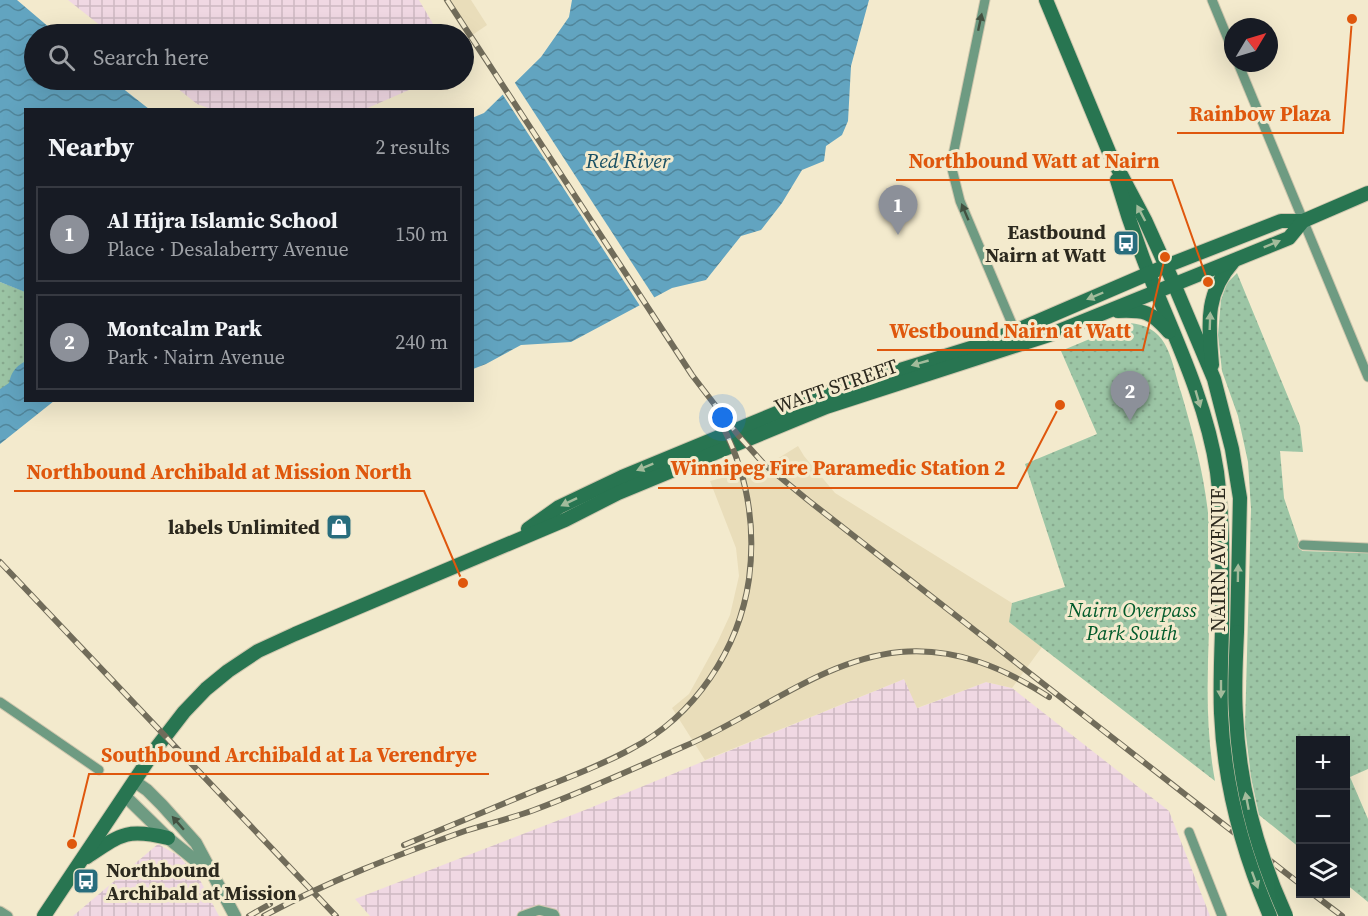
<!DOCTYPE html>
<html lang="en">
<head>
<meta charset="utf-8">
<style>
  :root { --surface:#171b24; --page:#20242c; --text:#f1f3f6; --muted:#9ea1a6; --line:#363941; --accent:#8c9099 }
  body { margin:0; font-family:"Source Serif 4",serif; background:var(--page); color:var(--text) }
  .controls { position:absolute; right:18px; bottom:18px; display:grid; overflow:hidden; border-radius:0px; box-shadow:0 6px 24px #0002 }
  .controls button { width:54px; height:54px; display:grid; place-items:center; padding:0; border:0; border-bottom:2px solid var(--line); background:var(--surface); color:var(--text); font:30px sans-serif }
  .compass { position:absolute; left:1224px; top:18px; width:54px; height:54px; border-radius:50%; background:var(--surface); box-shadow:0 6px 24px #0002; rotate:52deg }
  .you { position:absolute; left:723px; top:418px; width:21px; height:21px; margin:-15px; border:4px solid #fff; border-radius:50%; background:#1a73e8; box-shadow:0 0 0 9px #1a73e833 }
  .badge { display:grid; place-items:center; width:39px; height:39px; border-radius:50%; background:var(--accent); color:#fff; font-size:20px; font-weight:700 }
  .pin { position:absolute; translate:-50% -50px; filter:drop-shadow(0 2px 3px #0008) }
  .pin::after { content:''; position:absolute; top:32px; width:21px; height:18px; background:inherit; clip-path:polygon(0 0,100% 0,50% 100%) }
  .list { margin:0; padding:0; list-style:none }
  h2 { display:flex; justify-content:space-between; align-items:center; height:78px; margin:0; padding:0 24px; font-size:26px }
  h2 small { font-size:20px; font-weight:400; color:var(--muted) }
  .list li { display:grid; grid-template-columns:39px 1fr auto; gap:18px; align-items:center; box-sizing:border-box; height:96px; margin:0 12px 12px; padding:0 12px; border:2px solid var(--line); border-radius:0px }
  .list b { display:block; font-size:22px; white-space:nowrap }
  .list p { margin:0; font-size:20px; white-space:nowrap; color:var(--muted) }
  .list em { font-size:20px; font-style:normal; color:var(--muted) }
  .icon { flex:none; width:33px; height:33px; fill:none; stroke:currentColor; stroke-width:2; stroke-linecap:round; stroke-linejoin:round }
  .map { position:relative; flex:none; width:1368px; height:916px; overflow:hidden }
  .search { position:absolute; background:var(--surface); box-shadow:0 6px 24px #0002; left:24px; top:24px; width:450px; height:66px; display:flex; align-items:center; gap:15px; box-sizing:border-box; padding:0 21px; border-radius:33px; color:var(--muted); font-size:22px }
  .panel { position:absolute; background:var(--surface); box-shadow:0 6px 24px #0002; left:24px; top:108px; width:450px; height:294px; border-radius:0px }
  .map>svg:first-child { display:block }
</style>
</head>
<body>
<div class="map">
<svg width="1368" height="916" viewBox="0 0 1368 916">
  <defs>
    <pattern id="industrial-grid" width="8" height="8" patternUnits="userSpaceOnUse" patternTransform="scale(1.5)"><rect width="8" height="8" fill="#f0d8e3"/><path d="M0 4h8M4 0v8" fill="none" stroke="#ceb9c2"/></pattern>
    <pattern id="grass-dots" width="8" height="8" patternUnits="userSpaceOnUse" patternTransform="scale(1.5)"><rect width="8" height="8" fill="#9cc5a5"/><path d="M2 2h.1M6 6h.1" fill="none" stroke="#87a98e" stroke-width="1.8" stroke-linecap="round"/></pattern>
    <pattern id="water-waves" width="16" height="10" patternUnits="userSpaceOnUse" patternTransform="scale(1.5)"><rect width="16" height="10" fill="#62a4c0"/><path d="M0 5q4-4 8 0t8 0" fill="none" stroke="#51869b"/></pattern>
  </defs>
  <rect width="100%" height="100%" fill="#f3eacd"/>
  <g fill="url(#industrial-grid)">
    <polygon points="68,0 419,0 439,34 111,34"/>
    <polygon points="167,80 432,80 363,110 211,109 197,104"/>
    <polygon points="904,679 918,708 986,682 1012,688 1169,811 1210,916 370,916 355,899 585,810"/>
    <polygon points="158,844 179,856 200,880 219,916 73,916"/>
  </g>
  <g fill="#e9ddba">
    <polygon points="443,0 471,0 487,25 468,38"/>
    <polygon points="798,446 804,456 835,493 1012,603 1010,622 1042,647 1012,688 986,682 917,708 904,679 705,760 672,708 689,694 718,641 730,615 739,576 736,548 710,481 737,474 777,459"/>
  </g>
  <g fill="url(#grass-dots)">
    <polygon points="1237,273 1300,426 1303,452 1280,451 1284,498 1302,551 1368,553 1368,769 1350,777 1368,819 1368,902 1346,884 1346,740 1300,740 1300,848 1259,815 1251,777 1245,727 1251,509 1248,462 1238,416 1222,371 1218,335 1221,300 1227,283"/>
    <polygon points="0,282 26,292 25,394 0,411"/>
    <path d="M1128 323C1169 325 1171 360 1181 392 1195 440 1208 488 1210 539 1213 620 1200 701 1215 781L1009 622 1012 603 1065 587 1025 464 1097 434 1061 351Z"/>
  </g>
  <g fill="url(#water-waves)">
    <polygon points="0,0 17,0 57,34 34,34 34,80 112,80 149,109 26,110 25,292 0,282"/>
    <polygon points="572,0 869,0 851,66 848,121 842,135 826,146 824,161 802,170 782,203 761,230 741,236 706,280 672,288 571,342 521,345 486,364 473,369 472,118 484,113 541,57 569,17"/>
    <path d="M24 362 26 400 54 401 0 444V389L9 383C11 373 15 367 24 362Z"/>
  </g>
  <polygon fill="#f3eacd" points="513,80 656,300 642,309 501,92"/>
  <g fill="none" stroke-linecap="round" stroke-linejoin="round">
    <g stroke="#cfc7ae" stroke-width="11">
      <g id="minor">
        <polyline points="985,0 951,165 960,201 1021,345"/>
        <polyline points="1212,0 1233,51"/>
        <polyline points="1238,63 1368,377"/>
        <polyline points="1303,545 1368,548"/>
        <polyline points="0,702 99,770"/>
        <polyline points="1189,832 1222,916"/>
        <polyline points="0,911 8,916"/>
        <polyline points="522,916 539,910 554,914 555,916"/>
      </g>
    </g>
    <g stroke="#cfc7ae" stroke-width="14">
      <g id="tertiary">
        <polyline points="134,781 147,790 162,805 196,843 235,916"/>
        <polyline points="125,796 168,838 206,869"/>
      </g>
    </g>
    <g stroke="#cfc7ae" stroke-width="16">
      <g id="secondary">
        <polyline points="1046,0 1109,152 1145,220 1174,284 1214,379 1232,449 1240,498 1237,632"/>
        <path d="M1117 180C1128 218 1141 255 1156 291 1180 348 1208 410 1217 472 1224 525 1222 578 1222 631"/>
        <path d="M1118 311C1144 310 1151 311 1169 332"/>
        <path d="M1212 365C1209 325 1204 295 1233 262"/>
        <polyline points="528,529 559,507 622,477 823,394 971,348 1015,331 1166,266 1281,221 1303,221"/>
        <path d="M87 857C121 834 127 828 168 838"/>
        <polyline points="44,916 157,747 184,712 206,689 228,671 258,651 295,634 565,520 618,493 826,407 1049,335 1289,238 1303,221 1368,193"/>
      </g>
    </g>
    <use href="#minor" stroke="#6e9b82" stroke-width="9"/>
    <use href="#tertiary" stroke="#6e9b82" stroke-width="12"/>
    <use href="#secondary" stroke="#287551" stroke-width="14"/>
    <g stroke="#716c5a" stroke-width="6">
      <g id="rail">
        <polyline points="447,0 692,375 738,435 764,464 809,501 1300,884"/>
        <polyline points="0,562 336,916"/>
        <path d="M404 845C449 826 494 808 539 789 570 777 602 765 631 749 695 716 739 649 749 579 756 525 747 473 722 425"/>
        <polyline points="1313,894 1342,916"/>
        <polyline points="249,916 270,904"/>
        <path d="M264 916C328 881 397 855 465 831 488 824 512 818 534 810 585 791 635 768 685 746 756 716 821 660 900 652 956 647 1004 668 1049 697"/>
      </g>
    </g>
    <use href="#rail" stroke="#f3eacd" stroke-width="4" stroke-dasharray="11" stroke-linecap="butt"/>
    <g stroke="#cfc7ae" stroke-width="16" stroke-linecap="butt">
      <g id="secondary-bridge">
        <path d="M1222 631C1221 658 1220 686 1221 713 1224 784 1242 851 1270 916"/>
        <path d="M1237 632C1236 659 1234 687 1236 715 1239 785 1257 852 1286 916"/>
      </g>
    </g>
    <use href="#secondary-bridge" stroke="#287551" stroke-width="14"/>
  </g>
  <defs><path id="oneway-solid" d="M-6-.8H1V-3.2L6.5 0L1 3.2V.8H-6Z" transform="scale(1.5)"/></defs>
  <g fill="#435141">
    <use href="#oneway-solid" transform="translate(980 22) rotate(-78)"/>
    <use href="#oneway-solid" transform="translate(965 212) rotate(-113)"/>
    <use href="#oneway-solid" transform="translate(178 823) rotate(-131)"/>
  </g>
  <g fill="#a2bb9b">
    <use href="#oneway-solid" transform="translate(1141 213) rotate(-118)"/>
    <use href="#oneway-solid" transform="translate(1272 244) rotate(-22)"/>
    <use href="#oneway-solid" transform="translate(1095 296) rotate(157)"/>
    <use href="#oneway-solid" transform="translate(1210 321) rotate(-88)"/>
    <use href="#oneway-solid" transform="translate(920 363) rotate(164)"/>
    <use href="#oneway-solid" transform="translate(1198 399) rotate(74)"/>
    <use href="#oneway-solid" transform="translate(645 467) rotate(158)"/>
    <use href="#oneway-solid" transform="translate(569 502) rotate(154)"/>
    <use href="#oneway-solid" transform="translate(1238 573) rotate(-89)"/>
    <use href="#oneway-solid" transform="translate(1221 689) rotate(90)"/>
    <use href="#oneway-solid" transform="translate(1247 801) rotate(-101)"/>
    <use href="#oneway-solid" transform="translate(1255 880) rotate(70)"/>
  </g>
  <defs>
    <g id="bus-square" transform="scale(1.35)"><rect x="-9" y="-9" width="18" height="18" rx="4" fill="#286d7d" stroke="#f3eacd"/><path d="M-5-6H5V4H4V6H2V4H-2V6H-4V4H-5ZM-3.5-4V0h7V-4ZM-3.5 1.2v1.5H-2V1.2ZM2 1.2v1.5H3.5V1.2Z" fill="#fff"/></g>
    <g id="shop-square" transform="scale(1.35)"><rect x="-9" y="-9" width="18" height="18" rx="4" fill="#286d7d" stroke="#f3eacd"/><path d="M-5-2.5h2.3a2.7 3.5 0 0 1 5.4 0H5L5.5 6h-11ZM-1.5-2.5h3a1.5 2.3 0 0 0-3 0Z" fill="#fff"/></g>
  </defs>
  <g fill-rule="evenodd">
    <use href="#bus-square" x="1126" y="243"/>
    <use href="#shop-square" x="339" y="527"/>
    <use href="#bus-square" x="86" y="881"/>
  </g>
  <g text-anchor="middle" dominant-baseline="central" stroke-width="6" stroke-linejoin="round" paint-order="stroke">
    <g font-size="20" font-weight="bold" fill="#2c291e" stroke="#f3eacd" text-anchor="end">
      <text x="1106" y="232">Eastbound<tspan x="1106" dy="23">Nairn at Watt</tspan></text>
      <text x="320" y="527">labels Unlimited</text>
      <text x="106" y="870" text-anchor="start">Northbound<tspan x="106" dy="23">Archibald at Mission</tspan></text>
    </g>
    <g font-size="20" fill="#2c291e" stroke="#f3eacd">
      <text transform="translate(836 386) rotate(-19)">WATT STREET</text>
      <text transform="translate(1218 560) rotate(-90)">NAIRN AVENUE</text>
    </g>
    <g font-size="20" font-style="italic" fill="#015a2a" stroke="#f3eacd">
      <text x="1132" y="610">Nairn Overpass<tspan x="1132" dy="23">Park South</tspan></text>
    </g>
    <g font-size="21" font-style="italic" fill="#184f63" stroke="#f3eacd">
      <text x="628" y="160">Red River</text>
    </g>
  </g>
  <path fill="none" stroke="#df570d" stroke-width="2" d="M1352 19L1343 133H1177M1208 282L1172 180H896M1165 257L1143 350H877M1060 405L1017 488H658M463 583L424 491H14M72 844L89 774H489"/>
  <g fill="#df570d" stroke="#f3eacd" stroke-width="2">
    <circle cx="1352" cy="19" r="6"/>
    <circle cx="1208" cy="282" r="6"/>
    <circle cx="1165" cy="257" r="6"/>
    <circle cx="1060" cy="405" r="6"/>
    <circle cx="463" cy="583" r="6"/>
    <circle cx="72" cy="844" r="6"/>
  </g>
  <g font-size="21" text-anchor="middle" font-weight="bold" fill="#df570d" stroke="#f3eacd" stroke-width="6" stroke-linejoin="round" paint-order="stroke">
    <text x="1260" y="121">Rainbow Plaza</text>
    <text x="1034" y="168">Northbound Watt at Nairn</text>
    <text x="1010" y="338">Westbound Nairn at Watt</text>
    <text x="838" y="475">Winnipeg Fire Paramedic Station 2</text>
    <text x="219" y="479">Northbound Archibald at Mission North</text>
    <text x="289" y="762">Southbound Archibald at La Verendrye</text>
  </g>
</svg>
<div class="controls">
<button>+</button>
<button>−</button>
<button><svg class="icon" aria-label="layers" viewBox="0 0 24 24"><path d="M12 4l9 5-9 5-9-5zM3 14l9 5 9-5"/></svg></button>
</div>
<svg class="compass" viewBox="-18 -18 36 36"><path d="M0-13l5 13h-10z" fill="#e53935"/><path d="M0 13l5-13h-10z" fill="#9ea1a6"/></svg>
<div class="you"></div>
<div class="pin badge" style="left:898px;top:235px">1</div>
<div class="pin badge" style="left:1130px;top:421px">2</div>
<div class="search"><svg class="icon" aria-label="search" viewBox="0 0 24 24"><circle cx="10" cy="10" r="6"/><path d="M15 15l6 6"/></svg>Search here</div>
<section class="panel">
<h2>Nearby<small>2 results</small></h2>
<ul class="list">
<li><span class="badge">1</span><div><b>Al Hijra Islamic School</b><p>Place · Desalaberry Avenue</p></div><em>150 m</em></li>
<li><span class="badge">2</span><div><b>Montcalm Park</b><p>Park · Nairn Avenue</p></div><em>240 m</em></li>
</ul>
</section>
</div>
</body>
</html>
